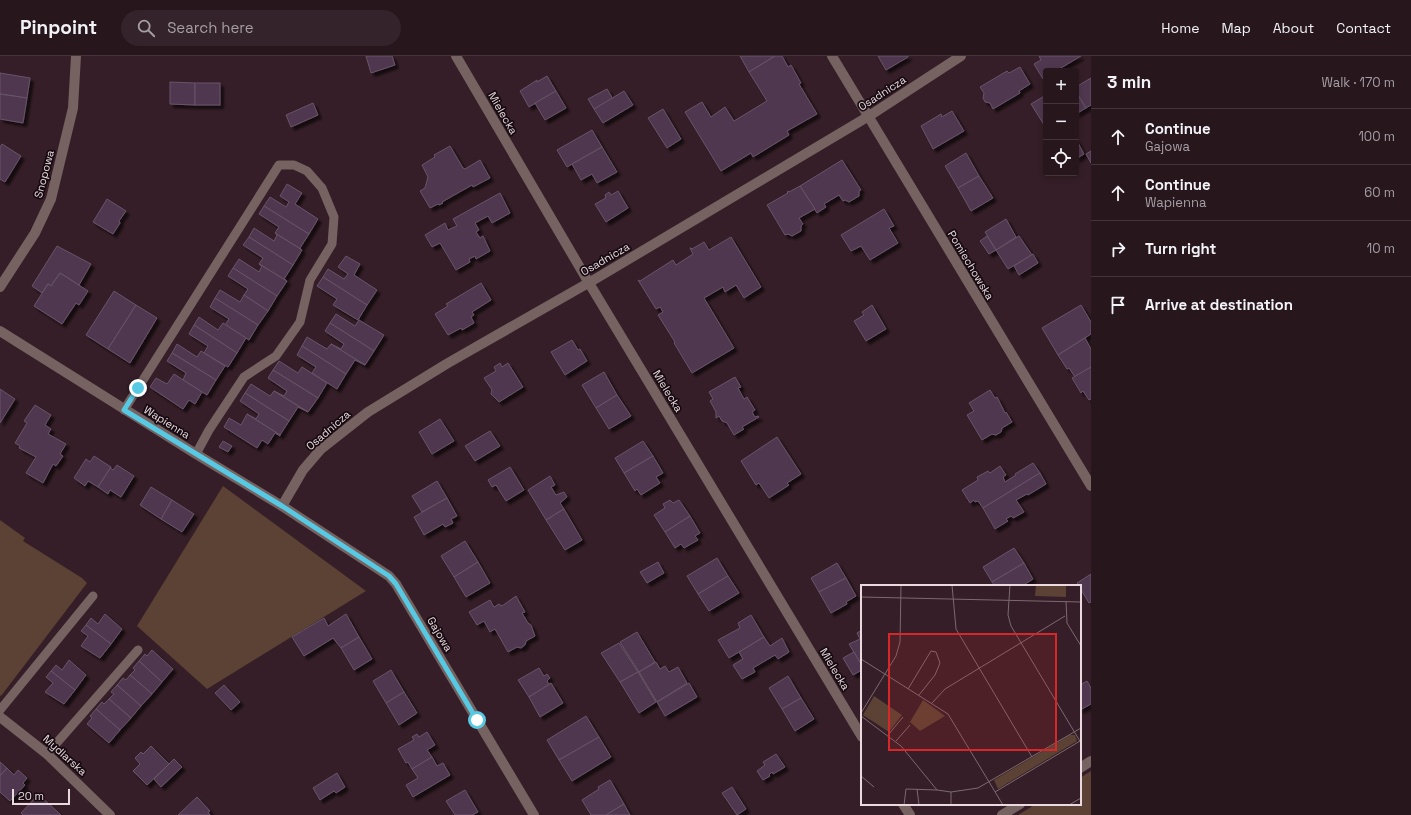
<!DOCTYPE html>
<html lang="en">
<head>
<meta charset="utf-8">
<style>
  :root { --surface:#28161d; --page:#34232a; --text:#f1f3f6; --muted:#a59fa4; --line:#44353b }
  body { margin:0; font-family:"Space Grotesk",sans-serif; background:var(--page); color:var(--text) }
  .controls { position:absolute; right:12px; top:12px; display:grid; overflow:hidden; border-radius:4px; box-shadow:0 2px 6px #0003 }
  .controls button { width:36px; height:36px; display:grid; place-items:center; padding:0; border:0; border-bottom:1px solid var(--line); background:var(--surface); color:var(--text); font:20px sans-serif }
  .scale { position:absolute; left:12px; bottom:10px; width:58px; box-sizing:border-box; padding-left:4px; border:2px solid #ead9df; border-top:0; font-size:11px; line-height:14px; white-space:nowrap; color:#ead9df; -webkit-text-stroke:3px #160b10; paint-order:stroke }
  .stop { position:absolute; width:12px; height:12px; margin:-9px; border:3px solid #57c9e2; border-radius:50%; background:#fff }
  .stop.end { background:#57c9e2; border-color:#fff; box-shadow:0 1px 4px #0008 }
  .list { margin:0; padding:0; list-style:none }
  h2 { display:flex; justify-content:space-between; align-items:center; height:52px; margin:0; padding:0 16px; font-size:17px }
  h2 small { font-size:13px; font-weight:400; color:var(--muted) }
  .list li { display:grid; grid-template-columns:26px 1fr auto; gap:12px; align-items:center; box-sizing:border-box; height:56px; padding:0 16px; border-top:1px solid var(--line) }
  .list b { display:block; font-size:15px; white-space:nowrap }
  .list p { margin:0; font-size:13px; white-space:nowrap; color:var(--muted) }
  .list em { font-size:13px; font-style:normal; color:var(--muted) }
  .icon { flex:none; width:22px; height:22px; fill:none; stroke:currentColor; stroke-width:2; stroke-linecap:round; stroke-linejoin:round }
  .map { position:relative; flex:none; width:1091px; height:759px; overflow:hidden }
  header { display:flex; align-items:center; gap:24px; box-sizing:border-box; height:56px; padding:0 20px; background:var(--surface); border-bottom:1px solid var(--line) }
  header strong { font-size:19px }
  nav { display:flex; gap:22px; margin-inline-start:auto; font-size:14px }
  .search { width:280px; height:36px; background:var(--page); display:flex; align-items:center; gap:10px; box-sizing:border-box; padding:0 14px; border-radius:22px; color:var(--muted); font-size:15px }
  main { display:flex }
  aside { flex:1; background:var(--surface) }
  .map>svg:first-child { display:block }
</style>
</head>
<body>
<header>
<strong>Pinpoint</strong>
<div class="search"><svg class="icon" aria-label="search" viewBox="0 0 24 24"><circle cx="10" cy="10" r="6"/><path d="M15 15l6 6"/></svg>Search here</div>
<nav><a>Home</a><a>Map</a><a>About</a><a>Contact</a></nav>
</header>
<main>
<div class="map">
<svg width="1091" height="759" viewBox="0 0 1091 759">
  <defs>
    <filter id="shadow"><feDropShadow dx="3.5" dy="3.5" stdDeviation="1" flood-color="#0009"/></filter>
  </defs>
  <rect width="100%" height="100%" fill="#351e27"/>
  <g fill="#5b4234">
    <polygon points="223,430 366,535 207,633 137,570"/>
    <polygon points="0,464 25,482 23,485 82,522 87,527 1,640 0,639"/>
    <polygon points="1091,715 1091,759 1018,759 1036,748 1080,748 1080,722"/>
  </g>
  <g fill="#503750" stroke="#685468" filter="url(#shadow)">
    <polygon points="366,0 392,0 395,9 371,17"/>
    <polygon points="740,0 775,0 749,16"/>
    <polygon points="775,0 782,0 788,11 791,9 801,27 799,28 817,58 787,75 789,79 753,101 751,97 721,115 685,56 702,46 711,61 725,51 734,65 767,45 749,16"/>
    <polygon points="878,0 908,0 908,1 886,14"/>
    <polygon points="1039,0 1081,0 1056,15 1046,15 1046,21 1043,23 1034,8 1041,4"/>
    <polygon points="1020,11 1030,28 1019,35 1020,37 993,53 990,47 985,46 983,42 984,37 980,31 1007,15 1009,17"/>
    <polygon points="0,17 30,22 27,42 0,38"/>
    <polygon points="547,20 556,35 529,51 520,35 537,24 537,26"/>
    <polygon points="1091,22 1091,49 1086,52 1076,36 1076,31"/>
    <polygon points="170,26 195,27 195,49 170,48"/>
    <rect x="195" y="27" width="25" height="22"/>
    <polygon points="607,33 613,43 594,53 588,43"/>
    <polygon points="556,35 566,52 545,64 535,47"/>
    <polygon points="624,35 633,49 603,67 594,53"/>
    <polygon points="1076,36 1086,52 1076,58"/>
    <polygon points="0,38 27,42 23,67 0,63"/>
    <polygon points="1046,39 1046,72 1031,48"/>
    <polygon points="313,47 318,59 291,71 286,59"/>
    <polygon points="663,53 681,83 667,92 648,62"/>
    <polygon points="952,55 964,75 933,93 921,70 941,58 942,61"/>
    <polygon points="592,74 602,91 567,111 557,94"/>
    <polygon points="1076,83 1084,98 1076,103"/>
    <polygon points="2,88 21,100 5,126 0,123 0,91"/>
    <polygon points="450,90 463,112 465,113 480,104 490,122 473,131 472,129 442,146 443,147 439,149 438,148 430,152 420,135 425,132 428,121 422,109 435,101 434,99"/>
    <polygon points="602,91 617,116 597,127 592,118 581,124 572,108"/>
    <polygon points="1091,95 1091,107 1086,98"/>
    <polygon points="966,97 979,120 958,132 945,110"/>
    <polygon points="842,104 861,134 859,135 859,140 849,146 845,144 843,145 839,139 824,148 826,151 817,157 800,130"/>
    <polygon points="979,120 993,142 971,155 958,132"/>
    <polygon points="287,128 302,137 295,148 318,163 309,178 264,150 270,141 286,151 289,146 280,140"/>
    <polygon points="800,130 815,153 799,162 803,168 801,170 801,175 792,180 788,178 785,179 767,149 788,137 787,136 789,135 789,136"/>
    <polygon points="618,135 628,152 606,166 595,148 606,142 605,139 609,136 611,139"/>
    <polygon points="500,137 510,157 492,167 488,160 475,167 479,174 476,176 480,182 483,180 490,195 476,203 475,200 469,203 470,206 456,214 440,187 432,191 425,179 445,167 448,174 457,170 453,163"/>
    <polygon points="107,143 126,155 119,165 120,167 113,178 93,166"/>
    <polygon points="264,150 309,178 300,192 302,194 275,177 279,171 259,158"/>
    <polygon points="884,153 894,170 889,172 898,187 870,204 861,190 851,195 841,179"/>
    <polygon points="1006,163 1016,181 996,194 985,176"/>
    <polygon points="254,172 274,185 277,179 275,177 302,194 293,209 249,181"/>
    <polygon points="987,180 996,194 989,198 980,185"/>
    <polygon points="1019,180 1032,199 1008,213 996,194"/>
    <polygon points="249,181 293,209 284,223 287,225 259,208 263,202 243,189"/>
    <polygon points="731,181 761,231 744,242 736,229 725,236 723,231 704,242 734,292 692,317 674,287 675,286 658,259 663,256 660,251 656,253 638,224 640,225 673,204 676,209 693,198 690,192 691,192 692,193 704,186 709,194"/>
    <polygon points="57,190 91,208 79,229 60,217 51,230 48,228 42,237 32,230"/>
    <polygon points="1033,198 1038,207 1019,219 1014,210"/>
    <polygon points="346,200 360,208 354,219 377,234 367,249 323,221 328,213 344,223 348,218 338,211"/>
    <polygon points="239,203 259,216 262,210 259,208 287,225 277,240 233,212"/>
    <polygon points="233,212 277,240 268,255 244,239 248,233 228,220"/>
    <polygon points="60,217 88,235 79,249 76,247 62,268 34,250 48,228 51,230"/>
    <polygon points="323,221 367,249 358,264 333,249 337,243 317,230"/>
    <polygon points="481,227 491,244 472,256 474,259 471,261 474,267 462,274 461,272 448,279 435,258 448,250 446,248"/>
    <polygon points="220,234 240,246 244,239 268,255 258,269 215,242"/>
    <polygon points="114,235 136,249 108,293 86,279"/>
    <polygon points="215,242 258,269 249,284 225,269 229,263 210,251"/>
    <polygon points="136,249 157,262 130,307 108,293"/>
    <polygon points="872,249 886,273 866,285 854,265 864,259 862,256"/>
    <polygon points="1081,249 1091,266 1091,278 1058,299 1042,272"/>
    <polygon points="336,258 355,270 359,264 384,279 374,295 330,267"/>
    <polygon points="199,261 218,274 223,267 246,282 237,297 194,269"/>
    <polygon points="330,267 374,295 365,309 331,288 341,293 344,288 325,275"/>
    <polygon points="194,269 237,297 228,311 204,297 208,290 189,278"/>
    <polygon points="307,281 327,293 331,288 365,309 355,304 346,318 302,290"/>
    <polygon points="1085,282 1091,293 1091,311 1075,321 1069,312 1067,313 1058,299"/>
    <polygon points="572,284 578,294 580,293 587,305 565,319 551,296"/>
    <polygon points="177,288 197,301 201,295 225,310 216,324 172,297"/>
    <polygon points="302,290 346,318 337,333 312,317 316,311 297,299"/>
    <polygon points="172,297 216,324 207,339 183,324 186,317 167,305"/>
    <polygon points="279,305 298,317 302,311 327,327 318,342 273,314"/>
    <polygon points="500,307 502,311 508,307 523,331 499,346 491,338 492,334 484,322 496,315 494,311"/>
    <polygon points="1091,311 1091,343 1089,344 1083,335 1081,337 1072,322"/>
    <polygon points="273,314 318,342 308,356 274,335 284,340 287,335 268,322"/>
    <polygon points="604,316 617,339 596,352 582,329"/>
    <polygon points="174,318 202,336 195,348 189,344 183,353 150,331 156,322 167,328"/>
    <polygon points="735,321 741,331 738,332 744,343 747,341 755,354 752,356 755,361 758,360 759,361 742,371 744,373 734,379 727,367 722,365 719,360 716,362 716,356 710,345 713,343 709,336"/>
    <polygon points="251,328 270,340 274,335 308,356 298,351 289,365 245,337"/>
    <polygon points="0,333 15,343 0,367"/>
    <polygon points="990,334 995,342 997,341 1005,357 1006,356 1012,366 1002,372 1001,376 996,379 992,378 982,384 967,359 974,355 969,347"/>
    <polygon points="245,337 289,365 280,379 247,358 256,363 259,358 240,345"/>
    <polygon points="617,339 631,360 609,373 596,352"/>
    <polygon points="35,349 51,359 45,369 51,373 48,378 66,388 60,398 63,400 56,410 53,408 43,427 26,417 36,401 19,392 20,390 15,387 27,367 24,365"/>
    <polygon points="247,358 280,379 280,380 275,377 268,388 262,384 257,392 224,371 229,362 241,369"/>
    <polygon points="440,363 454,385 432,398 419,376"/>
    <polygon points="490,375 500,390 475,405 465,390"/>
    <polygon points="777,381 801,418 787,427 789,429 769,442 759,427 756,429 741,405"/>
    <polygon points="223,385 232,390 228,396 219,391"/>
    <polygon points="643,385 653,400 624,417 615,402"/>
    <polygon points="94,400 111,411 98,431 88,425 85,430 74,422 86,403 90,406"/>
    <polygon points="653,400 663,417 656,421 660,427 641,439 637,433 635,435 624,417"/>
    <polygon points="1033,407 1040,417 983,452 978,445 975,446 974,444 970,447 962,434 978,424 977,421 988,415 990,417 1000,410 1006,419 1003,421 1005,426 1016,419 1015,418"/>
    <polygon points="117,409 134,420 121,441 110,434 108,438 98,431 111,411 110,412 113,414"/>
    <polygon points="510,411 524,434 506,445 496,429 492,431 488,424"/>
    <polygon points="1040,417 1046,428 1028,439 1027,438 1016,444 1024,456 1013,462 1011,460 1006,463 1008,465 995,473 983,452"/>
    <polygon points="550,420 555,429 551,431 556,439 564,436 567,441 560,447 564,453 546,464 528,434"/>
    <polygon points="437,425 447,442 422,456 412,440"/>
    <polygon points="151,431 172,444 161,463 140,449"/>
    <polygon points="447,442 457,460 451,463 453,467 445,471 443,468 424,479 414,461"/>
    <polygon points="172,444 194,458 182,476 161,463"/>
    <polygon points="670,444 673,447 679,444 690,460 665,476 654,459 665,452 663,448"/>
    <polygon points="564,453 582,484 565,494 546,464"/>
    <polygon points="690,460 700,477 695,480 698,484 684,492 681,488 675,492 665,476"/>
    <polygon points="465,485 478,506 454,521 441,500"/>
    <polygon points="1014,492 1024,507 992,526 983,511"/>
    <polygon points="717,502 728,520 698,538 687,520"/>
    <polygon points="478,506 490,527 466,541 454,521"/>
    <polygon points="658,506 664,517 647,527 640,516"/>
    <polygon points="837,507 846,522 819,536 811,522"/>
    <polygon points="1024,507 1033,523 1022,530 995,530 992,526"/>
    <polygon points="1091,518 1091,546 1089,547 1080,532 1080,530 1077,527"/>
    <polygon points="728,520 739,537 709,555 698,538"/>
    <polygon points="846,522 856,540 846,546 847,548 831,557 819,536"/>
    <polygon points="516,540 525,556 522,557 528,567 531,569 535,580 526,585 525,589 521,592 517,591 508,596 495,573 490,576 484,565 477,569 469,556 490,544 494,551 499,548 502,550"/>
    <polygon points="105,558 122,573 111,588 86,569 91,562 98,568"/>
    <polygon points="346,558 359,581 341,592 333,582 304,600 292,581 324,562 328,570"/>
    <polygon points="751,559 764,581 729,602 718,584 740,572 738,567"/>
    <polygon points="86,569 111,588 100,602 81,590 88,580 81,575"/>
    <polygon points="862,574 862,607 861,608 849,588 860,583 857,577"/>
    <polygon points="637,576 655,606 639,616 620,586"/>
    <polygon points="359,581 372,603 354,614 341,592"/>
    <polygon points="764,581 770,590 782,582 789,596 778,603 775,599 753,612 755,616 742,623 733,609 743,603 739,596"/>
    <polygon points="619,587 638,616 620,626 601,597"/>
    <polygon points="152,594 173,613 162,626 139,605 145,598 147,600"/>
    <polygon points="854,596 861,608 862,607 862,614 853,619 843,602"/>
    <polygon points="69,604 86,619 75,634 51,615 56,609 62,614"/>
    <polygon points="139,605 162,626 152,638 130,619 135,614 133,612"/>
    <polygon points="656,606 660,613 665,610 669,616 678,611 687,627 657,646 639,616"/>
    <polygon points="539,612 544,620 547,618 550,622 547,625 549,629 529,641 518,624"/>
    <polygon points="391,614 404,636 386,647 373,625"/>
    <polygon points="51,615 75,634 64,648 45,636 53,627 46,621"/>
    <polygon points="638,616 656,646 639,657 620,626"/>
    <polygon points="130,619 152,638 141,650 117,629 123,622 126,624"/>
    <polygon points="788,620 801,642 782,653 769,632"/>
    <polygon points="1087,625 1091,632 1091,648 1080,654 1080,629"/>
    <polygon points="551,627 563,647 540,661 529,641"/>
    <polygon points="689,627 697,641 665,660 657,646"/>
    <polygon points="117,629 141,650 131,662 109,643 114,638 111,636"/>
    <polygon points="224,629 240,646 231,654 215,637"/>
    <polygon points="404,636 417,657 399,669 386,647"/>
    <polygon points="801,642 814,663 795,675 782,653"/>
    <polygon points="109,643 131,662 120,674 96,653 102,646 104,648"/>
    <polygon points="96,653 120,674 109,687 87,668 92,662 90,660"/>
    <polygon points="586,660 599,681 559,704 547,684"/>
    <polygon points="427,676 435,689 427,694 432,701 412,713 408,706 406,707 398,693 414,684 412,681 417,678 419,681"/>
    <polygon points="599,681 611,701 572,725 559,704"/>
    <polygon points="151,690 169,708 147,729 133,715 140,708 135,702 141,696 143,698"/>
    <polygon points="776,698 785,711 773,718 772,716 769,719 770,720 763,724 757,715 765,709 763,706"/>
    <polygon points="432,701 437,710 443,707 450,719 413,741 406,729 418,722 412,713"/>
    <polygon points="174,703 182,711 161,731 154,723"/>
    <polygon points="0,706 7,712 0,720"/>
    <polygon points="7,712 14,719 18,714 27,722 23,727 25,729 10,745 0,736 0,720"/>
    <polygon points="337,717 345,731 336,737 334,735 320,744 313,732"/>
    <polygon points="610,724 624,748 606,759 591,759 582,744 599,733 598,731"/>
    <polygon points="732,731 746,753 737,759 722,737"/>
    <polygon points="465,734 478,756 472,759 455,759 446,745"/>
    <polygon points="38,739 48,747 61,759 23,759 21,757"/>
    <polygon points="197,741 210,755 208,756 210,759 178,759"/>
    <polygon points="624,748 630,759 606,759 614,754"/>
  </g>
  <g fill="none" stroke-linecap="round" stroke-linejoin="round">
    <g stroke="#756261" stroke-width="9">
      <polyline points="124,354 279,109 294,109 307,115 322,132 334,161 332,188 310,224 300,266 276,300 244,321 209,374 196,398"/>
      <polyline points="0,654 93,540"/>
      <polyline points="47,698 138,594"/>
    </g>
    <g stroke="#756261" stroke-width="10">
      <polyline points="456,0 589,227 862,681"/>
      <polyline points="832,0 1091,430"/>
      <polyline points="0,231 35,177 51,143 73,52 76,0"/>
      <polyline points="0,275 196,398 282,450 389,520 396,528 534,759"/>
      <polyline points="282,450 303,414 321,393 368,356 448,307 597,222 869,60 961,0"/>
      <polyline points="0,661 47,698 110,759"/>
      <polyline points="1080,712 1091,705"/>
      <polyline points="903,748 910,759"/>
      <polyline points="1002,759 1020,748"/>
    </g>
  </g>
  <g fill="none" stroke-linecap="round" stroke-linejoin="round">
    <polyline stroke="#57c9e2" stroke-width="5" points="138,332 124,354 282,450 389,520 396,528 477,664"/>
  </g>
  <g text-anchor="middle" dominant-baseline="central" stroke-width="3.5" stroke-linejoin="round" paint-order="stroke">
    <g font-size="11" fill="#ead9df" stroke="#160b10">
      <text transform="translate(882 37) rotate(-33)">Osadnicza</text>
      <text transform="translate(503 57) rotate(60)">Mielecka</text>
      <text transform="translate(44 118) rotate(-75)">Snopowa</text>
      <text transform="translate(605 203) rotate(-30)">Osadnicza</text>
      <text transform="translate(971 209) rotate(59)">Pomiechowska</text>
      <text transform="translate(668 335) rotate(59)">Mielecka</text>
      <text transform="translate(167 366) rotate(32)">Wapienna</text>
      <text transform="translate(328 374) rotate(-41)">Osadnicza</text>
      <text transform="translate(440 578) rotate(59)">Gajowa</text>
      <text transform="translate(835 613) rotate(59)">Mielecka</text>
      <text transform="translate(65 699) rotate(42)">Mydlarska</text>
    </g>
  </g>
  <g transform="translate(861 529)">
    <rect width="220" height="220" fill="#351e27"/>
    <path d="M175 0H205V12L174 11ZM13 111 41 130 28 147 2 130ZM62 115 84 131 59 146 49 137ZM209 150H214L216 156 137 204 133 195Z" fill="#5b4234"/>
    <path fill="none" stroke="#7d6971" stroke-width="1" d="M91 0 95 44 171 172M149 0 147 30 150 41 220 158M0 12 220 17M205 16 206 38 220 61M0 74 87 129 142 220M47 104 70 66 75 67 79 78 74 90 58 110M71 118 84 104 204 31M0 128 35 71 39 57 40 0M0 131 40 161 76 205 90 207 117 203 220 143M27 150 42 132M35 156 49 140M0 191 13 202M56 204 58 220M134 207 219 156M43 220 45 204 76 205M90 220V207M208 220 220 213"/>
    <path fill="#d62828" fill-opacity="0.15" stroke="#d62828" stroke-width="2" d="M28 49H195V165H28Z"/>
    <rect width="220" height="220" fill="none" stroke="#ead9df" stroke-width="2"/>
  </g>
</svg>
<div class="controls">
<button>+</button>
<button>−</button>
<button><svg class="icon" aria-label="locate" viewBox="0 0 24 24"><circle cx="12" cy="12" r="6"/><path d="M12 2v4M12 18v4M2 12h4M18 12h4"/></svg></button>
</div>
<div class="scale">20 m</div>
<div class="stop" style="left:477px;top:664px"></div>
<div class="stop end" style="left:138px;top:332px"></div>
</div>
<aside>
<h2>3 min<small>Walk · 170 m</small></h2>
<ul class="list">
<li><svg class="icon" aria-label="ahead" viewBox="0 0 24 24"><path d="M12 20V5M6 11l6-6 6 6"/></svg><div><b>Continue</b><p>Gajowa</p></div><em>100 m</em></li>
<li><svg class="icon" aria-label="ahead" viewBox="0 0 24 24"><path d="M12 20V5M6 11l6-6 6 6"/></svg><div><b>Continue</b><p>Wapienna</p></div><em>60 m</em></li>
<li><svg class="icon" aria-label="right" viewBox="0 0 24 24"><path d="M7 20v-9h11M14 6l5 5-5 5"/></svg><div><b>Turn right</b></div><em>10 m</em></li>
<li><svg class="icon" aria-label="arrive" viewBox="0 0 24 24"><path d="M6 21V4h12l-3 4 3 4H6"/></svg><div><b>Arrive at destination</b></div></li>
</ul>
</aside>
</main>
</body>
</html>
